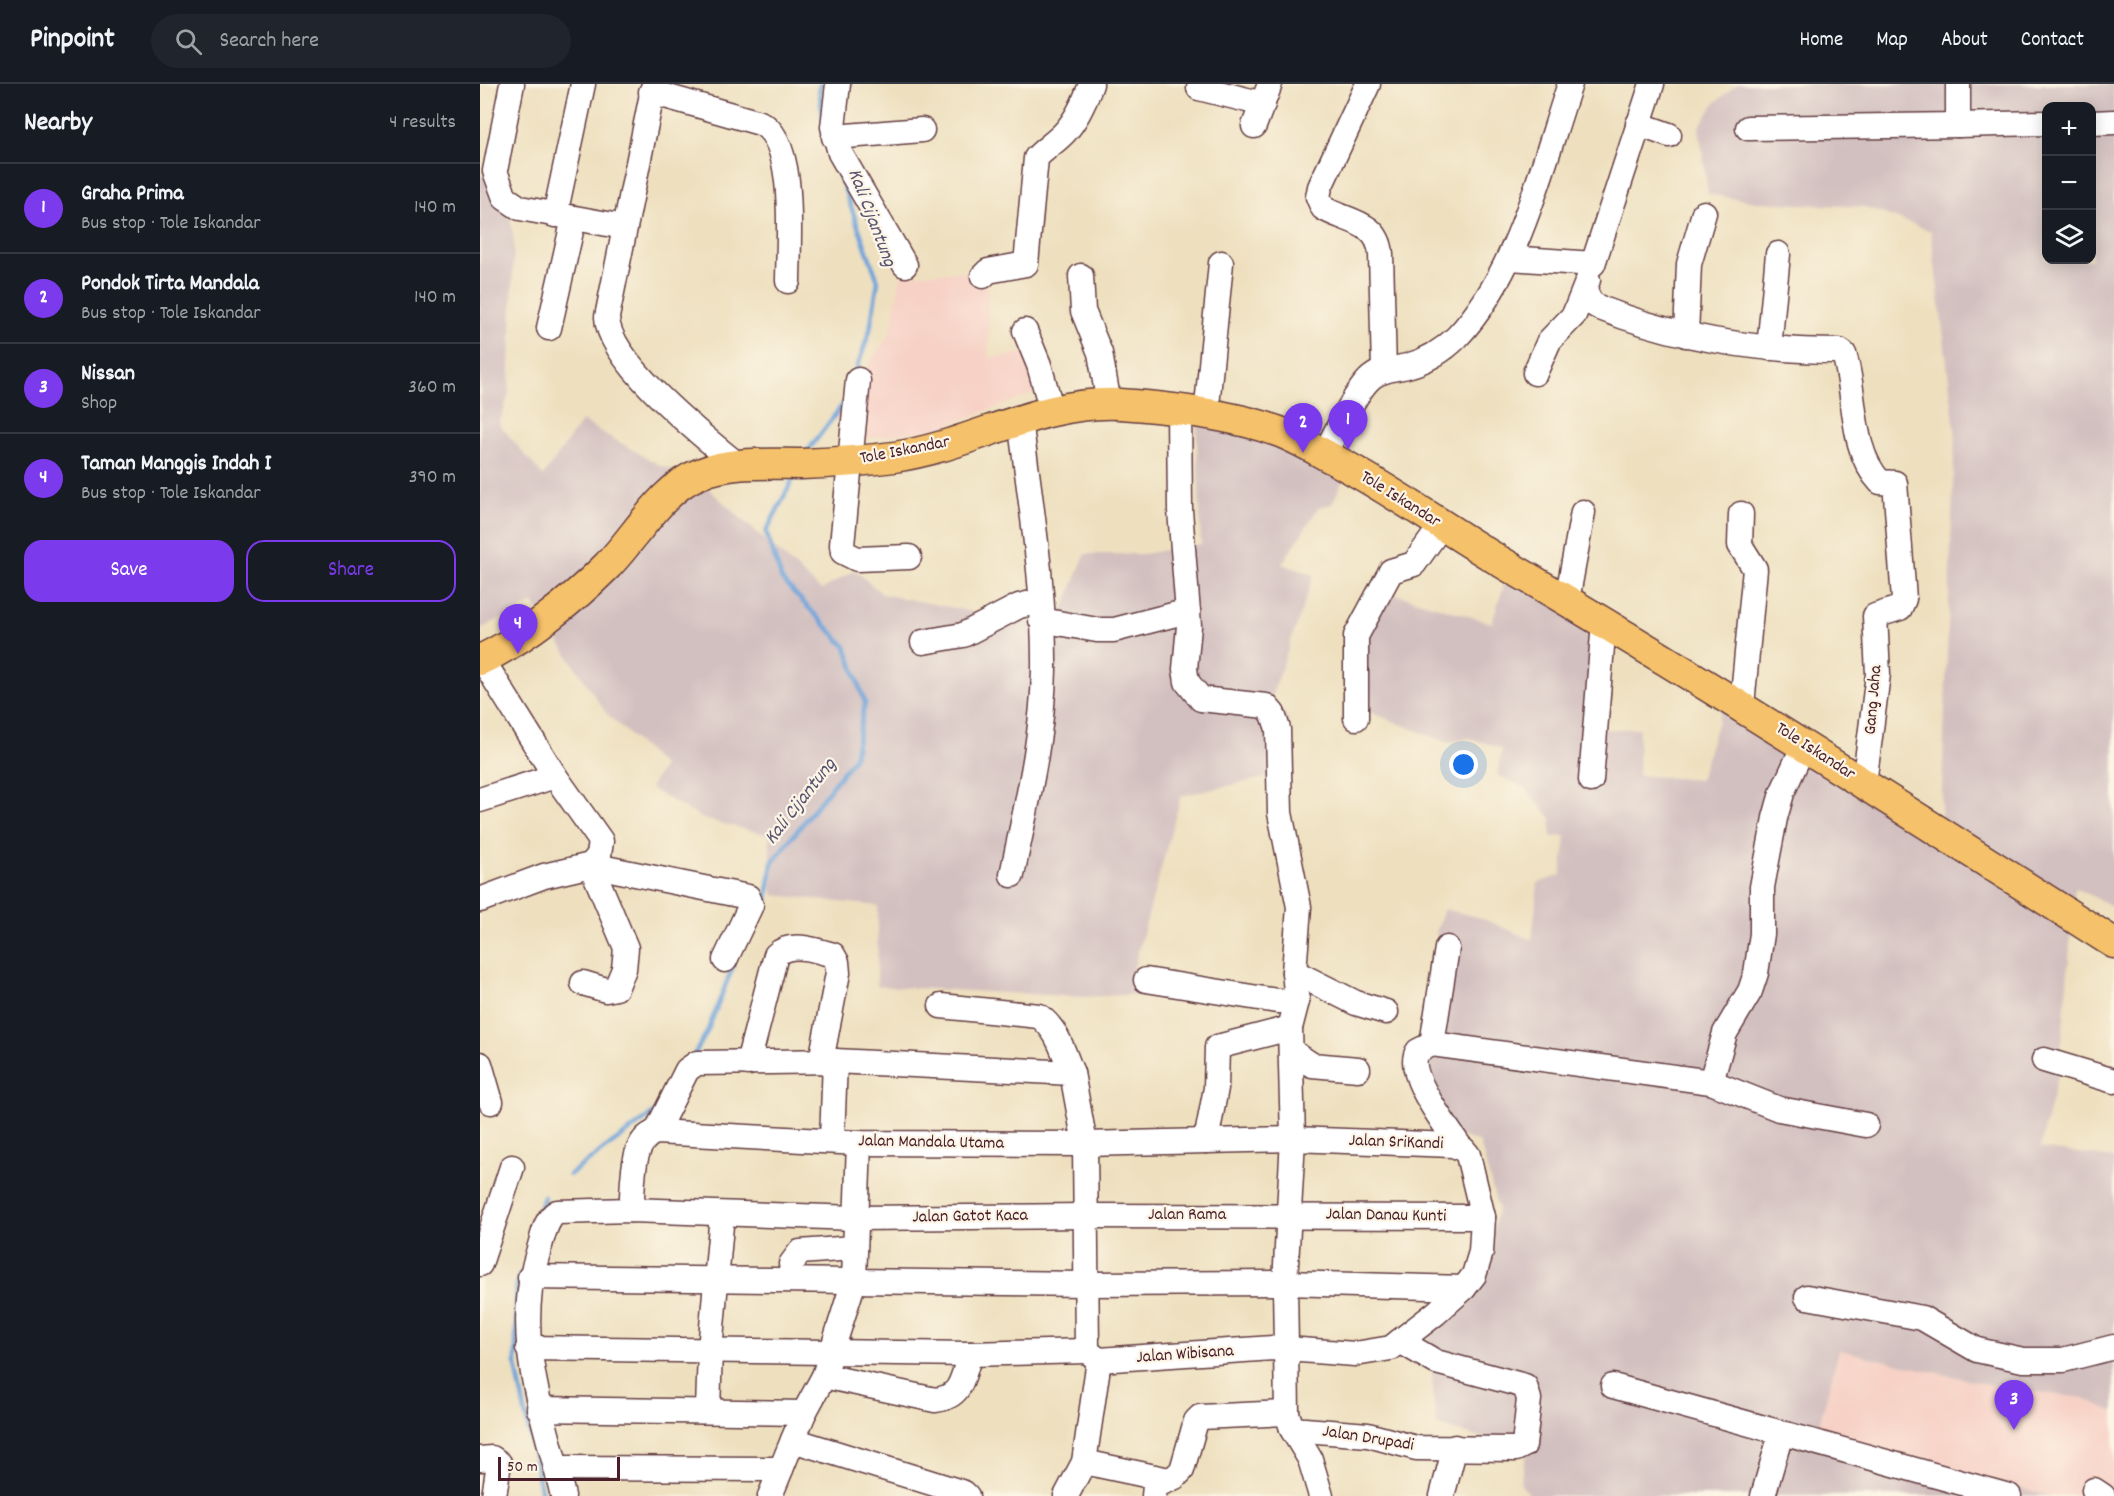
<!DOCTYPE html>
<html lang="en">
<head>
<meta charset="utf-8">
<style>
  :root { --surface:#171b24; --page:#20242c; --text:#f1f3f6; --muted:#9ea1a6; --line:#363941; --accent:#7c3aed }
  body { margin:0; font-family:Dekko,sans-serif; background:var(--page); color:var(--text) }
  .controls { position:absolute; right:18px; top:18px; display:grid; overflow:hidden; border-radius:12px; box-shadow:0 3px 15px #0003 }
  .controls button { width:54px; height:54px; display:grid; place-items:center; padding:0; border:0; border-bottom:2px solid var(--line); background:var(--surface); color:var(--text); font:30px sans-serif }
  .scale { position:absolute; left:18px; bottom:15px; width:122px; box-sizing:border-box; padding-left:6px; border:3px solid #4a1f2b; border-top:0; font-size:16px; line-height:21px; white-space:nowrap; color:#4a1f2b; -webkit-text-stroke:4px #fcf5e5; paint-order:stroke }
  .you { position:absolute; left:984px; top:681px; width:21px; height:21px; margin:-15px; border:4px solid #fff; border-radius:50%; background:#1a73e8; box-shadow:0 0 0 9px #1a73e833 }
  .badge { display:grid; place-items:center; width:39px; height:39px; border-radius:50%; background:var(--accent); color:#fff; font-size:20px; font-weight:700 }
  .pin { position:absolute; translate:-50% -50px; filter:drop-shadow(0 2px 3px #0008) }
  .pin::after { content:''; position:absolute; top:32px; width:21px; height:18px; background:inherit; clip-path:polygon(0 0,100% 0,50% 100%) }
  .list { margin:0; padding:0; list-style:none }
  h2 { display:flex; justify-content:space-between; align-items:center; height:78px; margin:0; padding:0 24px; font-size:26px }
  h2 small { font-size:20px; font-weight:400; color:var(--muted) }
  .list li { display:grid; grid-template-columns:39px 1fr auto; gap:18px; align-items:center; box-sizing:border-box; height:90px; padding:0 24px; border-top:2px solid var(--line) }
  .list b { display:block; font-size:22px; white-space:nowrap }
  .list p { margin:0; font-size:20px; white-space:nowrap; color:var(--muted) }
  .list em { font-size:20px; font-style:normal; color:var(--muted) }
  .actions { display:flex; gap:12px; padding:18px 24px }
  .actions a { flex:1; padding:14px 0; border:2px solid var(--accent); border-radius:18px; text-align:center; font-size:21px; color:var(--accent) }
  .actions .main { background:var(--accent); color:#fff }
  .icon { flex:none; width:33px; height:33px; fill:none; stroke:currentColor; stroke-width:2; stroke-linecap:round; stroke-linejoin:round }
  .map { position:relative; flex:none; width:1634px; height:1412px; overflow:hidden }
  header { display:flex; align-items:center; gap:36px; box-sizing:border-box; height:84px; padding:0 30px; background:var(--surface); border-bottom:2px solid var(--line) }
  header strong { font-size:28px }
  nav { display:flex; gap:33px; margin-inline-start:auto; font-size:21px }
  .search { width:420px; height:54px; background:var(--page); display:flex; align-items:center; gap:15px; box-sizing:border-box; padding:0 21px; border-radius:33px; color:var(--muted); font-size:22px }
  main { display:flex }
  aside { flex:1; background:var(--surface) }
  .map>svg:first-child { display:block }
</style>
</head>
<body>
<header>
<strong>Pinpoint</strong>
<div class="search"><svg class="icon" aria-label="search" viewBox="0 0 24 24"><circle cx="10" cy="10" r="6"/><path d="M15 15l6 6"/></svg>Search here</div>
<nav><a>Home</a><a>Map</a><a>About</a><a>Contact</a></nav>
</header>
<main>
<aside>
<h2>Nearby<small>4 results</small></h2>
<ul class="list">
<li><span class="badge">1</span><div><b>Graha Prima</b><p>Bus stop · Tole Iskandar</p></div><em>140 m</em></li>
<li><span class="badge">2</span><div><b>Pondok Tirta Mandala</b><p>Bus stop · Tole Iskandar</p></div><em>140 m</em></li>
<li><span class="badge">3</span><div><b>Nissan</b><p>Shop</p></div><em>360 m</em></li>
<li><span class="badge">4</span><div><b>Taman Manggis Indah I</b><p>Bus stop · Tole Iskandar</p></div><em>390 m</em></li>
</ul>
<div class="actions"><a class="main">Save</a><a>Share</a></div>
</aside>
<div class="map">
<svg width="1634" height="1412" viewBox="0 0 1634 1412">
  <rect width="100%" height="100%" fill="#fcf5e5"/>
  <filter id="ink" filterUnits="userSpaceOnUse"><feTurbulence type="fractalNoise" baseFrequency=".0167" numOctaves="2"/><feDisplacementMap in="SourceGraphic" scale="12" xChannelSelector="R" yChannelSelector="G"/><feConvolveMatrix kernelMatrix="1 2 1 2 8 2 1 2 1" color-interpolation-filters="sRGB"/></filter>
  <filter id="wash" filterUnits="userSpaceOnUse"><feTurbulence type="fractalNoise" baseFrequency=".008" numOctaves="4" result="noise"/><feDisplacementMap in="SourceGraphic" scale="24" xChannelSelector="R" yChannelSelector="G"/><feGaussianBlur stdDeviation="1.35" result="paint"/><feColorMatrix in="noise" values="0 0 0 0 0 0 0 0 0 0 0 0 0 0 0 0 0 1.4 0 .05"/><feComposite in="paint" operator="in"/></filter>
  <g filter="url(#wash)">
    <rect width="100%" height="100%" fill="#eee0bf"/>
    <g fill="#f7d1c6">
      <polygon points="507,186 509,274 545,269 555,309 454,346 366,357 355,332 410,249 421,191"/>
      <polygon points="1359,1266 1524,1304 1604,1314 1634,1328 1634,1412 1571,1412 1337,1349"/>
    </g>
    <g fill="#d2bfbf" fill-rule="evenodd">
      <path d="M1257 0H1634V823L1595 804 1580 981 1560 1064 1634 1074V1328L1604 1314 1524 1304 1359 1266 1337 1349 1571 1412H1050L1040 1398 1047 1367 956 1341 948 1245 993 1214 1018 1125 1000 1059 976 1050 960 1025 943 954 965 888 956 849 964 825 1001 834 1052 856 1058 799 1081 791 1086 752 1071 753V734L1045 704 1017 691 1022 665 990 654 968 659 882 625 880 545 901 506 1012 539 1029 485 1130 543 1124 646 1159 644 1158 691 1220 696 1244 617 1460 762 1475 347 1451 147 1385 123 1276 118 1228 110 1219 43 1234 20ZM1566 22H1612V176H1566Z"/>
      <polygon points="22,87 34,157 29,310 19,340 63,392 102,337 181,382 215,393 341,506 375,486 402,510 560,541 585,522 605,470 663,470 721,460 716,330 870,381 852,420 839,423 802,480 834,491 791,614 809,636 802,690 701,712 653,886 665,910 603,913 397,902 398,822 293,811 289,751 223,735 170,704 183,682 126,629 53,519 0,545 0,92"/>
    </g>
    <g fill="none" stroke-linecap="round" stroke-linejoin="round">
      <g stroke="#6ba2d9" stroke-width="4.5">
        <polyline points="341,0 339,4 343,33"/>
        <polyline points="359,90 398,197 390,246 375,290"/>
        <polyline points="327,368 367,315"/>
        <polyline points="281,827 287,815 292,779 374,674 385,619 366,563 302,496 286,448 315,391"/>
        <polyline points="214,971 227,948 253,882"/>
        <polyline points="89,1091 174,1029"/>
        <polyline points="57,1136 64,1113"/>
        <polyline points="40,1190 36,1205 36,1282 62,1412"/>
      </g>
    </g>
  </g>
  <g filter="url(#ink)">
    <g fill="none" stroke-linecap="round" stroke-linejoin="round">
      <g stroke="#633c41" stroke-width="27">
        <g id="minor">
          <polyline points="32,0 15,87 25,114 40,124 144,143"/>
          <path d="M174 0 127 233C128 278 225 354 259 382"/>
          <polyline points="358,0 353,43 360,69 425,181"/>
          <path d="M888 0 840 103 838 113 843 124C867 138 898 137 901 170L904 287"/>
          <polyline points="719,4 783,20"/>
          <path d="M171 8 280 39C318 56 308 161 308 197"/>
          <polyline points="1612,39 1634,38"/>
          <polyline points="1158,40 1189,51"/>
          <polyline points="1478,41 1566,39"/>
          <polyline points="774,42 790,0"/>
          <polyline points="1268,44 1478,41 1478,0"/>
          <polyline points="354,53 442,46"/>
          <polyline points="75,131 103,0"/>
          <polyline points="1031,174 1113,180 1172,0"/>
          <path d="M503 192 508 187 546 180 556 74C565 64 576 58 585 48 597 35 605 17 611 0"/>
          <polyline points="601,192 603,227 620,269 629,320"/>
          <path d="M1105 207 1111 219 1120 224C1196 254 1277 267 1360 267L1364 270C1377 311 1369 364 1400 398L1415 399 1424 515 1420 524 1395 532 1398 590 1384 700"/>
          <polyline points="69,244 94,134"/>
          <polyline points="545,247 559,281 572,327"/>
          <polyline points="1206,251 1209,180 1224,129"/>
          <polyline points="1289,264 1298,170"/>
          <polyline points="1055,289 1069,257 1094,231 1108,196"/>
          <polyline points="378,296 362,461 363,468 377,475 429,473"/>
          <polyline points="699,327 700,426 709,542 705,585 707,598 721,615 786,622 793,630 798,645 800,729 819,823 814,888 817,917 810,944 813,1055 805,1199 807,1329 812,1345 830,1375 841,1412"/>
          <polyline points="726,332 741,179"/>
          <path d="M844 370C855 351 877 304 892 293 902 285 915 285 927 282 946 277 963 267 977 253 1038 189 1062 82 1090 0"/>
          <polyline points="1261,430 1260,461 1275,485 1262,621"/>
          <polyline points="1087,516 1103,428"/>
          <polyline points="561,536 617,546 634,546 708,527"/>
          <polyline points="443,558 483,551 539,522 560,517"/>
          <polyline points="876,634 876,552 911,487 934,480 961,442"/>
          <polyline points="1111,696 1124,538"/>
          <polyline points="0,716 75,692"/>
          <polyline points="111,781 268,813 271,821 245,876"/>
          <path d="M532 791C546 723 563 655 564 585 565 503 550 416 540 335"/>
          <polyline points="0,816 64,792 111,781 119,771 121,757 75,692 2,575"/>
          <path d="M967 864 952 960 938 967C923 988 968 1044 980 1063"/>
          <polyline points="814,888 876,919 906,928"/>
          <polyline points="666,896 797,917 817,917"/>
          <polyline points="103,899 126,906 136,904 144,885 146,864 111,781"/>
          <path d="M461 922 559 932C578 946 583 968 592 989"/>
          <polyline points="952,960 1231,998 1299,1025 1386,1041"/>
          <polyline points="811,967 832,981 878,985"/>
          <polyline points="1564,976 1634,997"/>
          <path d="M268 979 296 871C310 857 336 866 353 871L357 878 358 889 341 977"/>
          <polyline points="0,980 11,1018"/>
          <polyline points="1231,998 1245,949 1270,907 1276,889 1282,850 1282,803 1295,734 1302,709 1324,661"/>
          <polyline points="176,1048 207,986 217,979 355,977 592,989 605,1060 607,1267"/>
          <polyline points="352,1056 355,977"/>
          <polyline points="726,1057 736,1004 737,963 810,944"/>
          <path d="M151 1126C154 1103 149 1056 176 1048L379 1059 605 1060 813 1055 973 1061 983 1065 988 1071 1003 1133 1001 1168 994 1191 984 1204 956 1229 911 1264 875 1270 793 1264 619 1276 607 1267"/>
          <polyline points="0,1180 32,1083"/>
          <polyline points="311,1180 320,1168 373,1164"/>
          <polyline points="50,1193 604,1200 805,1199 984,1204"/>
          <polyline points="1327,1213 1442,1234 1497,1266 1543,1276 1583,1276 1634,1263"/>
          <polyline points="48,1264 490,1270 607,1267"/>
          <path d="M344 1292 455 1316C483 1313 482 1293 490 1270"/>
          <polyline points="1133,1302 1529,1412"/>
          <polyline points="59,1325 324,1329"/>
          <polyline points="228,1326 230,1266 242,1130"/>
          <polyline points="812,1345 888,1351 936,1364 1036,1365 1044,1361 1049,1315 1045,1302 956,1278 920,1257"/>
          <polyline points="313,1356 484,1409 487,1412"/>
          <polyline points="0,1375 12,1374 19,1379 14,1412"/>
          <polyline points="604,1378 689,1396"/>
          <polyline points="77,1384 301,1385"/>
          <polyline points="1614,1406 1623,1412"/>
          <path d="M83 1412C63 1326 31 1253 59 1165 63 1153 65 1135 77 1128L151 1126 376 1134 605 1132 1003 1133"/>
          <polyline points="290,1412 324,1329 344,1292 374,1197 379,1059"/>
          <polyline points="586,1412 604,1378 619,1276"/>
          <polyline points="674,1412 675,1402 695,1393 702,1386 716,1337 720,1333 807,1329"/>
          <polyline points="962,1412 975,1363"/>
          <polyline points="1283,1412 1301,1350"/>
        </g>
      </g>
      <g stroke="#633c41" stroke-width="33">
        <path id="major" d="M0 576C43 556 94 515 127 482 155 454 182 404 219 390 250 377 288 380 321 380 352 379 383 377 414 373 491 362 560 316 640 320 687 323 753 331 797 347 817 354 836 366 855 376 913 407 966 445 1023 479 1230 600 1431 730 1634 859"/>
      </g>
      <use href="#minor" stroke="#fff" stroke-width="24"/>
      <use href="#major" stroke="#f5c16b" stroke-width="30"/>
    </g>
  </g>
  <g text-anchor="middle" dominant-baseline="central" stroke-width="4.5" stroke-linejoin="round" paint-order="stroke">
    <g font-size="18" fill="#4a1f2b" stroke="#fcf5e5">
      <text transform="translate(425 367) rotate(-11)">Tole Iskandar</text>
      <text transform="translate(920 416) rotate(32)">Tole Iskandar</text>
      <text transform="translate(1394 616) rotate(-85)">Gang Jaha</text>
      <text transform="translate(1335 668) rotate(33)">Tole Iskandar</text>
      <text transform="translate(451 1059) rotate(1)">Jalan Mandala Utama</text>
      <text transform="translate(916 1059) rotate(2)">Jalan SriKandi</text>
      <text x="707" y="1131">Jalan Rama</text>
      <text transform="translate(906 1132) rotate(1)">Jalan Danau Kunti</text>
      <text transform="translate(490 1133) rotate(-1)">Jalan Gatot Kaca</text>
      <text transform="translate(705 1271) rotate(-4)">Jalan Wibisana</text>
      <text transform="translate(888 1355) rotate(9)">Jalan Drupadi</text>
    </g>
    <g font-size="20" font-style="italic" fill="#575371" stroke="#fcf5e5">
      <text transform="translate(391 134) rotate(69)">Kali Cijantung</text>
      <text transform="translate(321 718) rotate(-52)">Kali Cijantung</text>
    </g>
  </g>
</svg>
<div class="controls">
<button>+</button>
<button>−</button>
<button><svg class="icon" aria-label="layers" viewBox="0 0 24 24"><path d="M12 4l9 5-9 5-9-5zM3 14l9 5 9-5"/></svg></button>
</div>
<div class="scale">50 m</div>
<div class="you"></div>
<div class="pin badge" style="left:868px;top:366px">1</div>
<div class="pin badge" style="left:823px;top:369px">2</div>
<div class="pin badge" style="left:1534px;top:1346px">3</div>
<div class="pin badge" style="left:38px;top:570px">4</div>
</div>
</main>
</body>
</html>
